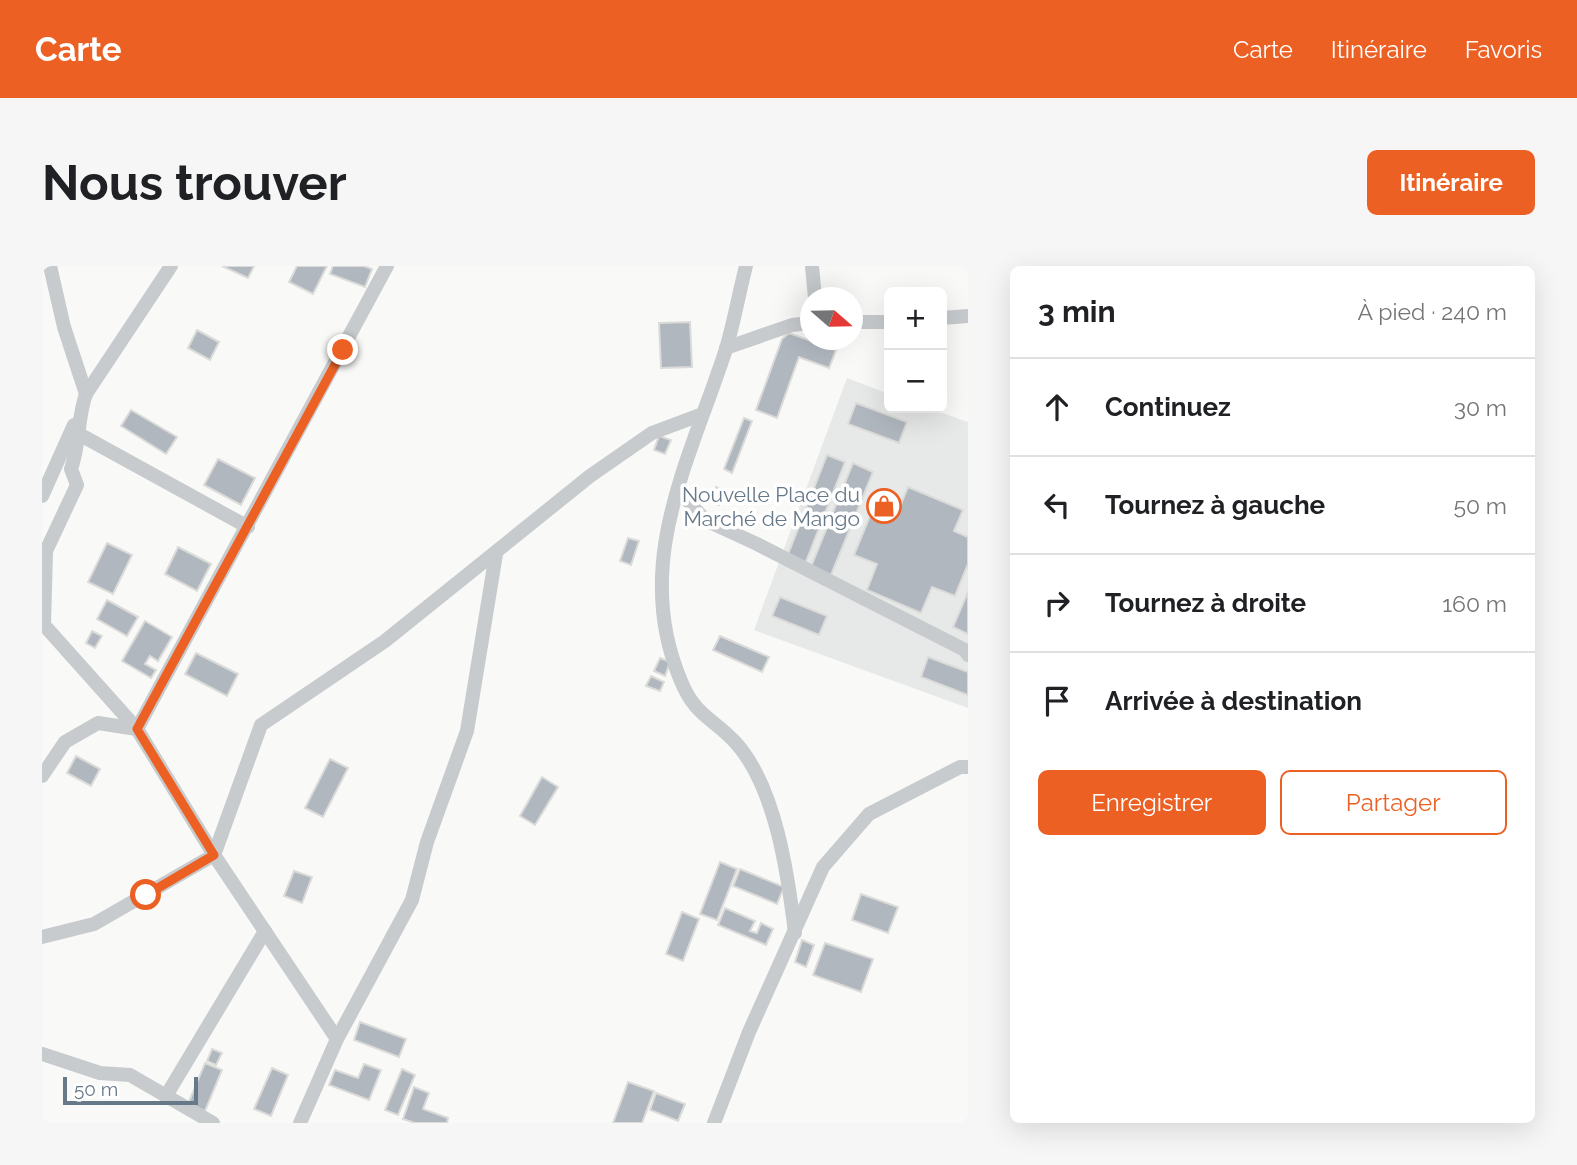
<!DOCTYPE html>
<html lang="fr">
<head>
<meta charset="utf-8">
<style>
  :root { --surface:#fff; --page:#f6f6f6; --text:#202124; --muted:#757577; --line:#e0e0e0; --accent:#ec6024 }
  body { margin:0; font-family:Raleway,sans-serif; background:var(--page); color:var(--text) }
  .controls { position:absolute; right:21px; top:21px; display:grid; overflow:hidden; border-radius:10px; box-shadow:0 7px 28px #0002 }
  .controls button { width:63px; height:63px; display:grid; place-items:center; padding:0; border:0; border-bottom:2px solid var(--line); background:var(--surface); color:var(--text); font:35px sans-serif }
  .compass { position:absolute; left:758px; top:21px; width:63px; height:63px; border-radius:50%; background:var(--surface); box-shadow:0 7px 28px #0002; rotate:110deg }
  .scale { position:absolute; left:21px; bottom:18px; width:135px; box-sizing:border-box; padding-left:7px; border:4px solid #677889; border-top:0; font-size:19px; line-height:24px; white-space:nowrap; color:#677889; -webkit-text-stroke:5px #fff; paint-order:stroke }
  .stop { position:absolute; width:21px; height:21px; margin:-16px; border:5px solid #ec6024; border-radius:50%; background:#fff }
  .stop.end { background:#ec6024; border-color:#fff; box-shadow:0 2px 7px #0008 }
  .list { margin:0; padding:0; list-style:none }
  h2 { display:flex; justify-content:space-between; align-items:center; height:91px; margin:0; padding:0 28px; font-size:30px }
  h2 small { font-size:23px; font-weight:400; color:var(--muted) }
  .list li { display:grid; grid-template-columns:46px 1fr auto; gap:21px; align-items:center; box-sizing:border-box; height:98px; padding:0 28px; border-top:2px solid var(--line) }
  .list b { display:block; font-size:26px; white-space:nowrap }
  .list em { font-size:23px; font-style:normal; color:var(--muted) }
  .actions { display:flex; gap:14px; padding:21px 28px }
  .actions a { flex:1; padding:16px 0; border:2px solid var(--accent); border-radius:10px; text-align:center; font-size:24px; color:var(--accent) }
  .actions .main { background:var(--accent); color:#fff }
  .icon { flex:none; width:38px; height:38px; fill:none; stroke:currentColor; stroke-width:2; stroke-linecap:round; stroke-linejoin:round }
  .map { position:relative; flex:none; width:926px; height:857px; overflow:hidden; border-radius:10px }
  header { display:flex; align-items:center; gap:42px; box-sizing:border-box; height:98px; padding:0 35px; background:var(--accent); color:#fff }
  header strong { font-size:33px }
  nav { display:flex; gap:38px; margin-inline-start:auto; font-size:24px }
  .intro { display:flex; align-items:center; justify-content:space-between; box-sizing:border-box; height:168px; padding:0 42px }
  h1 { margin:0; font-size:49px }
  .button { padding:18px 32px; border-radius:10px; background:var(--accent); color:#fff; font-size:24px; font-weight:700 }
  main { display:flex; gap:42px; padding:0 42px }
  aside { flex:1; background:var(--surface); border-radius:10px; box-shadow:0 7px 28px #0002 }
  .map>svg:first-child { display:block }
</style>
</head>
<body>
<header>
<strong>Carte</strong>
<nav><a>Carte</a><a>Itinéraire</a><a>Favoris</a></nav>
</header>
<div class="intro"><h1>Nous trouver</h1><a class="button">Itinéraire</a></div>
<main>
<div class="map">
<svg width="926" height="857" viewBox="0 0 926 857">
  <rect width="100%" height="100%" fill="#f9f9f7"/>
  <polygon fill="#e7e8e8" points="805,112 847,128 847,142 886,142 926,156 926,442 712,364"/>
  <g fill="#b0b7be" stroke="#dbdbd9" stroke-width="2">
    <polygon points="180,0 212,0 206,12"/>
    <polygon points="255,0 285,0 271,28 247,16"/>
    <polygon points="291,0 322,0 330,3 323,21 288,8"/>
    <polygon points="648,56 650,101 619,102 617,57"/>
    <polygon points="155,64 177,76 168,94 146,82"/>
    <polygon points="747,67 794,84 787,102 757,91 735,152 714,144 740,73"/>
    <polygon points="814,137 865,156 857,177 806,158"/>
    <polygon points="89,144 135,171 124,188 79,160"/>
    <polygon points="702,152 710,155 690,207 682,203"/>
    <polygon points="617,170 629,174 623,188 612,184"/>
    <polygon points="785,189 803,196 763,298 745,291"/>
    <polygon points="176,193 213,212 199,239 162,219"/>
    <polygon points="811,197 831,206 789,309 769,301"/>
    <polygon points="674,221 682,224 677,239 669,236"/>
    <polygon points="866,221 921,244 912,265 926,271 926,298 913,330 890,321 879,347 825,324 835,298 812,289 835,233 857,243"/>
    <polygon points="586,272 597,275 589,299 578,295"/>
    <polygon points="65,277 90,289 71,328 46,316"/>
    <polygon points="136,281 169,298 155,325 123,308"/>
    <polygon points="926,326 926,368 911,361"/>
    <polygon points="738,331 785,350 777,369 730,350"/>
    <polygon points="65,334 96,351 85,370 55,353"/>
    <polygon points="103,355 130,371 116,395 108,390 103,398 114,404 109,412 80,395"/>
    <polygon points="50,365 60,370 53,382 44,377"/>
    <polygon points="678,370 727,391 720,406 671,384"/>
    <polygon points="154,387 196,408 185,430 143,408"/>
    <polygon points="886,391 926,406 926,429 879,411"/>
    <polygon points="618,392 628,396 623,410 612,405"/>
    <polygon points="609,410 622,416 618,425 604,420"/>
    <polygon points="34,490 58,503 49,520 25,507"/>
    <polygon points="288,493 306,502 281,551 263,542"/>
    <polygon points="500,511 516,521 493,559 478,550"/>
    <polygon points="678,596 695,603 675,654 658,648"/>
    <polygon points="698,603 742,621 735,638 691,620"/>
    <polygon points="252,605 270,611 260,637 242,630"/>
    <polygon points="819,628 856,641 846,667 810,654"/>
    <polygon points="683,642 713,655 708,665 715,667 719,657 731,663 724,679 676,659"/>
    <polygon points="640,646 657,653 641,695 624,688"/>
    <polygon points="760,674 772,679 764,701 753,696"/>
    <polygon points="783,677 831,693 819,726 771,709"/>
    <polygon points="318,756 364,773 357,791 312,774"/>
    <polygon points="170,783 180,787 174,799 165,795"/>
    <polygon points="163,797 180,804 163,845 146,838"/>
    <polygon points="322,798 339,804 327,834 287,819 293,804 316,812"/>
    <polygon points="230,802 246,809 229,850 212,843"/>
    <polygon points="360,803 373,809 356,849 343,844"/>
    <polygon points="586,816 612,825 600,857 571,857"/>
    <polygon points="372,821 387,827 381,843 406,852 405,857 373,857 361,853"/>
    <polygon points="614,827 643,838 636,855 608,844"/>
  </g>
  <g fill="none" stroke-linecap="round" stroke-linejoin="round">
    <g stroke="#c7cbce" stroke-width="14">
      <polyline points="8,0 22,61 44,128"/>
      <path d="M129 0 44 128C35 153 38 179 29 203L35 219 4 285 2 359 95 463 172 589 295 773"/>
      <path d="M704 0C697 27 692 56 684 83 648 194 589 298 639 415 653 450 671 452 694 477 734 522 746 609 753 667"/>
      <polyline points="770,0 773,32"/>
      <polyline points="900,52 926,50"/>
      <polyline points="810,56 847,56"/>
      <polyline points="684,82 750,59 768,57"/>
      <polyline points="35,167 206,261"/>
      <polyline points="637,225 663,254 715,278 923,384 926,389"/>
      <polyline points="0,230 32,159"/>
      <polyline points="0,510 23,476 56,457 95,463 345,0"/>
      <polyline points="0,671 52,658 172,589 219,459 343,375 548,210 610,167 658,149"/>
      <polyline points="0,788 58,807 88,809 171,857"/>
      <polyline points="124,830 223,665"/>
      <polyline points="258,857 295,773 370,634 385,576 425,465 454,288"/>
      <polyline points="672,857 707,766 781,601 827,548 918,501 926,501"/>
    </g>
  </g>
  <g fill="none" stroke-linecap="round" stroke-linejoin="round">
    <polyline stroke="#ec6024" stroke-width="9" points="104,629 172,589 95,463 301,84"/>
  </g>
  <defs>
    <g id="shop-ring" transform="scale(1.75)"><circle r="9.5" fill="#fff" stroke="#ec6024" stroke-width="1.5"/><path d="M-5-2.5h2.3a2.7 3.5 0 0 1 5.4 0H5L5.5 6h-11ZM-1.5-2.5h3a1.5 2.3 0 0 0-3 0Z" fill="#ec6024"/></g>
  </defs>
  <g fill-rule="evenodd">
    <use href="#shop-ring" x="842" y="240"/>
  </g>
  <g text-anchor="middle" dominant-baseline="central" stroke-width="7" stroke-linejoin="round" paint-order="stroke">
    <g font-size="21" fill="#677889" stroke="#fff" text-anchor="end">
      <text x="818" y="228">Nouvelle Place du<tspan x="818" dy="24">Marché de Mango</tspan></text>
    </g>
  </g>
</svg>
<div class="controls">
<button>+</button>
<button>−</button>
</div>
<svg class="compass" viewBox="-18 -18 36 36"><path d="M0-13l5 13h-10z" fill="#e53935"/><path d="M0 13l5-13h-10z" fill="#757577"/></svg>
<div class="scale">50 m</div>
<div class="stop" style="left:104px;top:629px"></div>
<div class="stop end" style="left:301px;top:84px"></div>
</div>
<aside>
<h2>3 min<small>À pied · 240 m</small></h2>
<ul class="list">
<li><svg class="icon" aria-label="ahead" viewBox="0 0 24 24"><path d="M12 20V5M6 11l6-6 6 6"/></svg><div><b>Continuez</b></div><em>30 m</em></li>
<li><svg class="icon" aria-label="left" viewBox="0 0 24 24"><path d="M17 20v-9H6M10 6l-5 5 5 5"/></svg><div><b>Tournez à gauche</b></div><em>50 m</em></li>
<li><svg class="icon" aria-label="right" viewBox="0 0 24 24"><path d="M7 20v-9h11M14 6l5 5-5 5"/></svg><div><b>Tournez à droite</b></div><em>160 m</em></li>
<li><svg class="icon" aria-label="arrive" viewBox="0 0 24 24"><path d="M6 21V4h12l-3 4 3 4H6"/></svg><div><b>Arrivée à destination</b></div></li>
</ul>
<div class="actions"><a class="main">Enregistrer</a><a>Partager</a></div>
</aside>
</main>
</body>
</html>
